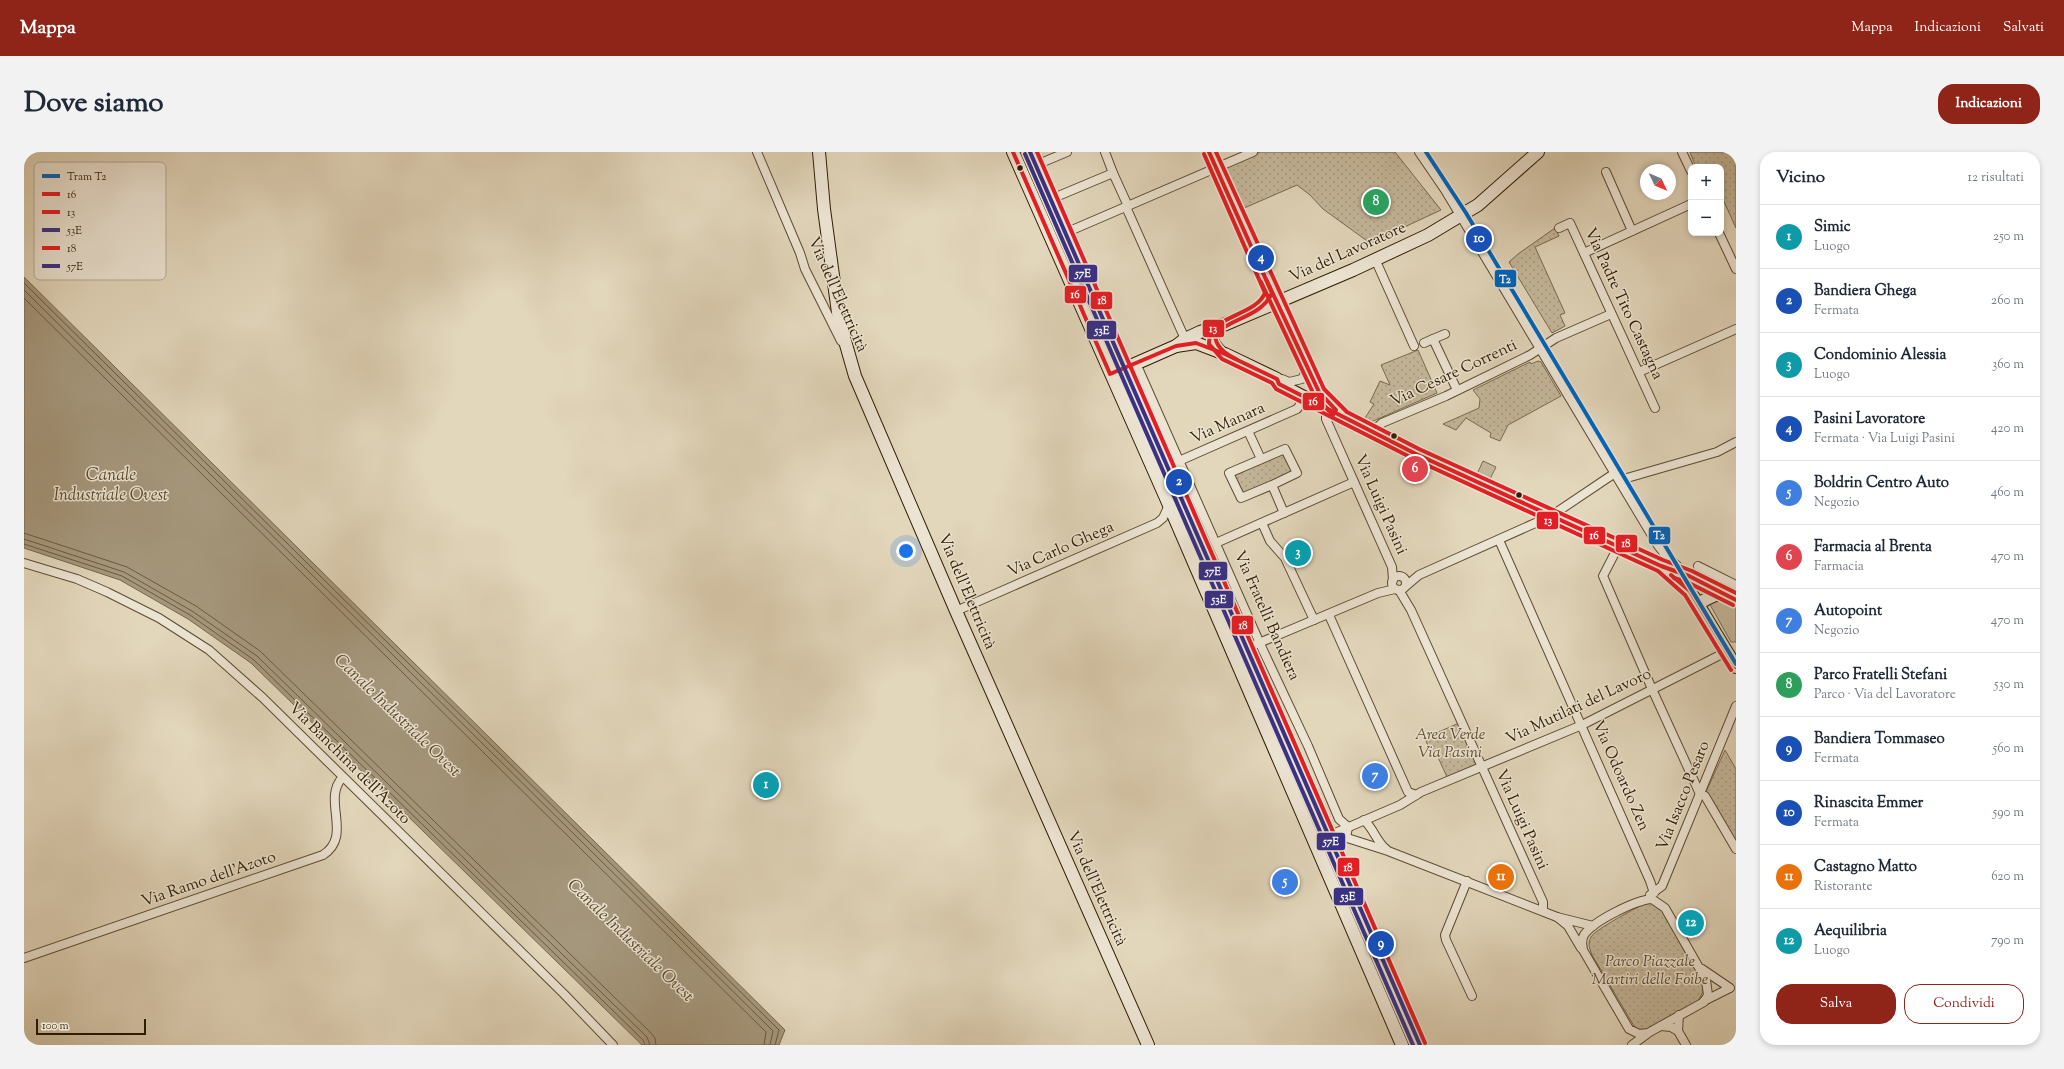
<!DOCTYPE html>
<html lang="it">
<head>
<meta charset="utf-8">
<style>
  :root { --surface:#fff; --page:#f2f2f3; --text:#1f2937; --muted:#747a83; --line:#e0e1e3; --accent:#8f2418 }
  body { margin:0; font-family:"Sorts Mill Goudy",serif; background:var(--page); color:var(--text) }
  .controls { position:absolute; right:12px; top:12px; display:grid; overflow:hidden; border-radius:8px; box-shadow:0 2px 6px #0003 }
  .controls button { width:36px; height:36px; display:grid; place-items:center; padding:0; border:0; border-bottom:1px solid var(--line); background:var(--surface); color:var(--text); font:20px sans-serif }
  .compass { position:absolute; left:1616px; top:12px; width:36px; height:36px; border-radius:50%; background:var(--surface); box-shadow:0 2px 6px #0003; rotate:134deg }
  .scale { position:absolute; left:12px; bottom:10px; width:110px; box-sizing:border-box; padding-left:4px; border:2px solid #2f1d01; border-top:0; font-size:11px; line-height:14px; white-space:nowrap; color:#2f1d01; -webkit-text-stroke:3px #ece4d3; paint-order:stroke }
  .you { position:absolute; left:882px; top:399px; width:14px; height:14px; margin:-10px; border:3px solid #fff; border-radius:50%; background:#1a73e8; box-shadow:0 0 0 6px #1a73e833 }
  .badge { display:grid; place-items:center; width:26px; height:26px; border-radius:50%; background:var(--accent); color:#fff; font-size:13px; font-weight:700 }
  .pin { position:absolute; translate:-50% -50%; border:2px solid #fff; box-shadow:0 1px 4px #0006 }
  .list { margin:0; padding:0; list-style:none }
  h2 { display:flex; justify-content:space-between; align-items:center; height:52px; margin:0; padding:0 16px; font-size:17px }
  h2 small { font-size:13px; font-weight:400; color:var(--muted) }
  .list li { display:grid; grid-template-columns:26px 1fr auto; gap:12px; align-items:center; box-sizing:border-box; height:64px; padding:0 16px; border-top:1px solid var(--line) }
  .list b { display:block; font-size:15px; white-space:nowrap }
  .list p { margin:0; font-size:13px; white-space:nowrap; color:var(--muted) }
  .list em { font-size:13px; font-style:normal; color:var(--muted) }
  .actions { display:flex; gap:8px; padding:12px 16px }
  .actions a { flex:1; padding:9px 0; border:1px solid var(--accent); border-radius:16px; text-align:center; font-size:14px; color:var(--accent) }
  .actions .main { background:var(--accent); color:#fff }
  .map { position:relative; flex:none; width:1712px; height:893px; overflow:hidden; border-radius:16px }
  header { display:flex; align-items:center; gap:24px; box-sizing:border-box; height:56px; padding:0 20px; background:var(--accent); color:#fff }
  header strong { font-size:19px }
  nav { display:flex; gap:22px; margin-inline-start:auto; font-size:14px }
  .intro { display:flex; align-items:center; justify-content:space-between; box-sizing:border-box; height:96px; padding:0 24px }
  h1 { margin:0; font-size:28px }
  .button { padding:10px 18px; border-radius:16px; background:var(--accent); color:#fff; font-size:14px; font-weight:700 }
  main { display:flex; gap:24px; padding:0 24px }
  aside { flex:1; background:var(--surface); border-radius:16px; box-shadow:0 2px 6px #0003 }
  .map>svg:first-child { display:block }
</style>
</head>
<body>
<header>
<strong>Mappa</strong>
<nav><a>Mappa</a><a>Indicazioni</a><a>Salvati</a></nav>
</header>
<div class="intro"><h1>Dove siamo</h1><a class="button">Indicazioni</a></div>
<main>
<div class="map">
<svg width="1712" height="893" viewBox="0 0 1712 893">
  <defs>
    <pattern id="park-dots" width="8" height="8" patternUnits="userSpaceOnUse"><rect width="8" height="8" fill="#c4b79b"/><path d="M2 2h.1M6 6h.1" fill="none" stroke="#a99d84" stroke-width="1.8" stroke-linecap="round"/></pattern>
  </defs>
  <rect width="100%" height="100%" fill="#e2d6bb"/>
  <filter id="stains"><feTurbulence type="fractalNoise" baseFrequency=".005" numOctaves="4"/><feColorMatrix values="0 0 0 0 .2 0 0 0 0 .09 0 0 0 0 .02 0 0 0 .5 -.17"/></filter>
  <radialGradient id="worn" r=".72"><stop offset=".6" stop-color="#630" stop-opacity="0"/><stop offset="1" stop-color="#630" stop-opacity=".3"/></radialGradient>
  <g fill="#c4b79b" stroke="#7a6a4e">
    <polygon points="1459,309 1472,315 1465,329 1453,322"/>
    <polygon points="1688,446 1712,453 1712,490 1707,490 1684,449"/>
  </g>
  <g fill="url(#park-dots)" stroke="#7a6a4e">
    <polygon points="1236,0 1371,0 1417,58 1346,91 1299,57 1286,43 1273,33 1218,57 1198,17"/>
    <polygon points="1666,0 1712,0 1712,76 1697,43 1697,15 1672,15"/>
    <polygon points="1531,76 1535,84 1511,95 1541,161 1536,163 1541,174 1528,181 1485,110 1494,102"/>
    <polygon points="1394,198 1413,241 1347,270 1341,266 1350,252 1346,250 1356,229 1366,233 1357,213"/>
    <polygon points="1514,209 1517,210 1537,244 1484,273 1476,289 1466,285 1467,281 1442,266 1432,278 1419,272 1455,256 1456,247 1449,238 1506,210 1507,212"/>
    <polygon points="1260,301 1269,319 1218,342 1210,324"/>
    <polygon points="1435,571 1453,613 1423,625 1413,603 1408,605 1401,586"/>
    <polygon points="1701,598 1712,617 1712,690 1682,640"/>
    <path d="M1625 750 1633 751 1638 758 1680 829 1681 836 1674 849 1625 877 1615 878 1610 874 1568 803C1566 797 1563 792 1567 785 1570 778 1615 754 1625 750Z"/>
  </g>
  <polygon fill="#a5977c" stroke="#76664b" points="0,125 761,878 755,893 618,893 227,511 164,467 96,428 0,396"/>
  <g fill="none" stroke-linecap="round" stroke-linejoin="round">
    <g stroke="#6a5a3e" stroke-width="1">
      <polyline points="0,131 755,878 751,893"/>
      <polyline points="0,138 749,879 746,893"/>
      <polyline points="0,146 742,880 740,893"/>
      <polyline points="0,381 103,415 172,454 236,499 627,881 631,886 632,893"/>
      <polyline points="0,387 100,420 168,459 233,504 623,885 626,893"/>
      <polyline points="0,392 98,424 166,463 230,508 619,888 621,893"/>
    </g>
    <g stroke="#5c4b30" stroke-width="10">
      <g id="street">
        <polyline points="733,0 776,101 781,117 817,189"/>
        <polyline points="1081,0 1089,21"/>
        <polyline points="1185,0 1252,150"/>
        <polyline points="1395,0 1421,38 1633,392 1642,404 1658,418"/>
        <polyline points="1658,0 1667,19"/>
        <polyline points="1012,13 1043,0"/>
        <polyline points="1582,20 1608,79"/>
        <polyline points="1027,47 1089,21 1104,54"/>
        <polyline points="1102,55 1161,187"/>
        <polyline points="1535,76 1546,71 1631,256"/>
        <polyline points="1041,81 1229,0"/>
        <polyline points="1695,81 1712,117"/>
        <polyline points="1560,101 1667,52"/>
        <polyline points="1351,107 1390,194"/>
        <polyline points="1199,174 1191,182 1191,190 1199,200"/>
        <polyline points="1409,187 1421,182"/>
        <polyline points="1400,191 1409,187 1433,238"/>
        <polyline points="1115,218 1238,496 1284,594 1315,667 1324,675 1322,686"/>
        <polyline points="1615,220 1712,177"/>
        <polyline points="1253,227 1258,227 1265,230 1278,227 1281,221 1279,214"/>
        <polyline points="1302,257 1302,267 1368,415 1369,428"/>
        <polyline points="1224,279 1237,307"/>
        <polyline points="1348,280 1358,271 1422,244 1506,203 1532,186 1587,162"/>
        <polyline points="1155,309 1273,257 1281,246"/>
        <polyline points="1596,328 1693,300 1712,290"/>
        <polyline points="1248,333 1217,346 1205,321 1261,297 1273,321 1248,333 1260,361"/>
        <polyline points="1238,371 1246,389 1261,406 1290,468"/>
        <polyline points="1475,388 1626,729 1630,741"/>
        <polyline points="1192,391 1330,330"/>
        <polyline points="1594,395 1579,424 1628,537 1676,642"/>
        <polyline points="0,411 53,427 83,440 135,466 185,498 239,546 540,842 589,893"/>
        <polyline points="1674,414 1712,433"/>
        <circle cx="1375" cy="431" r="7"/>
        <polyline points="1382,434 1395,423 1527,364 1591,321"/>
        <polyline points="1375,438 1387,458 1519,750 1519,759"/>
        <polyline points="932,459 1133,371 1139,366 1145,353"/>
        <polyline points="1305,463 1384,640 1392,643"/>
        <polyline points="1223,496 1354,441 1371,437"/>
        <polyline points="1676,642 1681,644 1712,697"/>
        <path d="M1340 668C1350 677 1352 689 1362 697"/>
        <polyline points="1317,684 1364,699 1533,765"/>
        <polyline points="1290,690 1376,653 1397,640 1558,573 1702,500"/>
        <polyline points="1443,729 1421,783 1422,788 1448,844"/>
        <polyline points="1626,743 1638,734 1712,554"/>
        <path d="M1628 747 1641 756 1682 828 1684 843 1680 850 1624 881 1615 882 1605 877 1559 798C1558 792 1557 788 1560 783 1569 769 1612 748 1628 747Z"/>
        <polyline points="1557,796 1544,774 1533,765 1569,774"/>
        <path d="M0 806 299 703C329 684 298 648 318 626"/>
        <polyline points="1678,817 1706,836 1680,849"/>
        <polyline points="1637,874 1647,875 1654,879 1655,863"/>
        <polyline points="1654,879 1662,893"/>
        <polyline points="1608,893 1623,882"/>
      </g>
    </g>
    <g stroke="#2f1d01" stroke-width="14">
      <g id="secondary">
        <polyline points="795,0 800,57 815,168 831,224 932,459 1124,893"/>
        <polyline points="989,0 1145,353 1378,893"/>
        <polyline points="1006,0 1396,893"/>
        <polyline points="1252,150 1295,240 1312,258"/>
        <path d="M1152 194 1172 191 1201 202 1253 227 1255 232C1380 298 1508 356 1637 414L1665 424 1703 443"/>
        <polyline points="1095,219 1152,194 1161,187 1176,180 1202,172 1329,118 1404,83 1454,53 1514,0"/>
        <polyline points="1645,421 1666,439 1712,515"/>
        <path d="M1674 452C1691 442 1693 439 1712 448"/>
      </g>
    </g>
    <use href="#street" stroke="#ece4d3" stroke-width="8"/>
    <use href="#secondary" stroke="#ece4d3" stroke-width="12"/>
    <g stroke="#ece4d3" stroke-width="7">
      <g id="bus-1">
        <polyline points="989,0 1086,222 1152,194 1172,191 1201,202 1253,227 1255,232 1392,302 1637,414 1665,424 1712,448"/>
        <path d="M1185 0 1248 141C1237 165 1209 165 1191 182 1191 195 1201 202 1212 207"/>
        <polyline points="1242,127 1295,240 1312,258"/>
        <polyline points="1647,423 1666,439 1712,515"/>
      </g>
    </g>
    <g stroke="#ece4d3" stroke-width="7">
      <g id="bus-2">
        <path d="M1180 2 1241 141C1233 160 1201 163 1186 179L1185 192 1198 207 1248 231 1252 237 1394 309 1634 419 1661 443 1707 518"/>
        <polyline points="1237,130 1290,243 1309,263"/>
        <polyline points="1650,426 1663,430 1709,453"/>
      </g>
    </g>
    <g stroke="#ece4d3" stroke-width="7">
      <polyline id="bus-3" points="1001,2 1389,893"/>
    </g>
    <g stroke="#ece4d3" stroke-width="7">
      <g id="bus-4">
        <polyline points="1013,0 1401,891"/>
        <polyline points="1192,0 1300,237 1323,260 1395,297 1639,408 1668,419 1712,441"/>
      </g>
    </g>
    <g stroke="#ece4d3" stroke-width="7">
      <polyline id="bus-5" points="1006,0 1396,893"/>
    </g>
    <use href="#bus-1" stroke="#e31e24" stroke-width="4"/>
    <use href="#bus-2" stroke="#e31e24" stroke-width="4"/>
    <use href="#bus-3" stroke="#393185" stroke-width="4"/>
    <use href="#bus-4" stroke="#e31e24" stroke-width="4"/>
    <use href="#bus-5" stroke="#393185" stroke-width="4"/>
    <g stroke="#ece4d3" stroke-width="7">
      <polyline id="tram-1" points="1402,0 1442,61 1712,512"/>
    </g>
    <use href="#tram-1" stroke="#0065bd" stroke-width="4"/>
  </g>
  <g fill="#2f1d01" stroke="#ece4d3" stroke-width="1.5">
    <circle cx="996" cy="16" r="3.5"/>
    <circle cx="1370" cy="284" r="3.5"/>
    <circle cx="1495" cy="343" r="3.5"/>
  </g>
  <g text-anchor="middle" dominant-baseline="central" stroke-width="3" stroke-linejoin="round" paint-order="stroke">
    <g font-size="16" fill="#2f1d01" stroke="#ece4d3">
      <text transform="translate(1324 101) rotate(-24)">Via del Lavoratore</text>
      <text transform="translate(813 143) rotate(66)">Via dell'Elettricità</text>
      <text transform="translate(1599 152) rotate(65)">Via Padre Tito Castagna</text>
      <text transform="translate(1430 222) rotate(-25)">Via Cesare Correnti</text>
      <text transform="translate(1204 272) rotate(-24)">Via Manara</text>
      <text transform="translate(1356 353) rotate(66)">Via Luigi Pasini</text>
      <text transform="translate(1037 398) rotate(-24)">Via Carlo Ghega</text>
      <text transform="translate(942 440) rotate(67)">Via dell'Elettricità</text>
      <text transform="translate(1242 464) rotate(66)">Via Fratelli Bandiera</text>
      <text transform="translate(1555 555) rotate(-25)">Via Mutilati del Lavoro</text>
      <text transform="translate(325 612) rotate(45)">Via Banchina dell'Azoto</text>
      <text transform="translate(1596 624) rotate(66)">Via Odoardo Zen</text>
      <text transform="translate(1660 644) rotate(-68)">Via Isacco Pesaro</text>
      <text transform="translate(1497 668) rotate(66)">Via Luigi Pasini</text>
      <text transform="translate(185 728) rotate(-19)">Via Ramo dell'Azoto</text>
      <text transform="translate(1072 737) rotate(66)">Via dell'Elettricità</text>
    </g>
    <g font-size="16" font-style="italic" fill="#5c4b2f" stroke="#ece4d3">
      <text x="1426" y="583">Area Verde<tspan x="1426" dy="18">Via Pasini</tspan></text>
      <text x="1626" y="810">Parco Piazzale<tspan x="1626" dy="18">Martiri delle Foibe</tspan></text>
    </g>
    <g font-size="17" font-style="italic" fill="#58482c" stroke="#ece4d3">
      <text x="87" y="324">Canale<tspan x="87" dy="20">Industriale Ovest</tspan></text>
      <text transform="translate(373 564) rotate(44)">Canale Industriale Ovest</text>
      <text transform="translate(606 789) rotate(44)">Canale Industriale Ovest</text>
    </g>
  </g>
  <rect x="10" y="10" width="132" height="118" rx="6" fill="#ece4d3" stroke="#b3a894" stroke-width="1"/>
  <rect x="18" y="22" width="18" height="4" fill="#0065bd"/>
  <rect x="18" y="40" width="18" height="4" fill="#e31e24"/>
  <rect x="18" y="58" width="18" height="4" fill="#e31e24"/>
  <rect x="18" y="76" width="18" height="4" fill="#393185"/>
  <rect x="18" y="94" width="18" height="4" fill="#e31e24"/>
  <rect x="18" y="112" width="18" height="4" fill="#393185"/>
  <g font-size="11" fill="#2f1d01">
    <text x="43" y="28">Tram T2</text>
    <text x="43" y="46">16</text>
    <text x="43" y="64">13</text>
    <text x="43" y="82">53E</text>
    <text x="43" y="100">18</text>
    <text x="43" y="118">57E</text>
  </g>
  <g stroke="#ece4d3" stroke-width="1.5">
    <rect x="1044" y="112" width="30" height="19" rx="4" fill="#393185"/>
    <rect x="1470" y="117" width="23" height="19" rx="4" fill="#0065bd"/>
    <rect x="1040" y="133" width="23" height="19" rx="4" fill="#e31e24"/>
    <rect x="1066" y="139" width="23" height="19" rx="4" fill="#e31e24"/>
    <rect x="1178" y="167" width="23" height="19" rx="4" fill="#e31e24"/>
    <rect x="1062" y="168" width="31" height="20" rx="4" fill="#393185"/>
    <rect x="1278" y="240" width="23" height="19" rx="4" fill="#e31e24"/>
    <rect x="1512" y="359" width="23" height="19" rx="4" fill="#e31e24"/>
    <rect x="1559" y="374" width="23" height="19" rx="4" fill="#e31e24"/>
    <rect x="1624" y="374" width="23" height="19" rx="4" fill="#0065bd"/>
    <rect x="1591" y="382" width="23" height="19" rx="4" fill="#e31e24"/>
    <rect x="1174" y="409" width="30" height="20" rx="4" fill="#393185"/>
    <rect x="1180" y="438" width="30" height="19" rx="4" fill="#393185"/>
    <rect x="1207" y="463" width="23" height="20" rx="4" fill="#e31e24"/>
    <rect x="1292" y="680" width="30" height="19" rx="4" fill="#393185"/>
    <rect x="1313" y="705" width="23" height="20" rx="4" fill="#e31e24"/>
    <rect x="1309" y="735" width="31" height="19" rx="4" fill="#393185"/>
  </g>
  <g font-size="11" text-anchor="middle" font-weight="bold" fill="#fff">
    <text x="1059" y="125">57E</text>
    <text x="1481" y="131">T2</text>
    <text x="1051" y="146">16</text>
    <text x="1078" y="152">18</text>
    <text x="1189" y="180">13</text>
    <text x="1078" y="182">53E</text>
    <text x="1289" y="253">16</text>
    <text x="1524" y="372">13</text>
    <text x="1570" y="387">16</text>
    <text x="1635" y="387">T2</text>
    <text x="1602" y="395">18</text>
    <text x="1189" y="423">57E</text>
    <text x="1195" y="451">53E</text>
    <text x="1219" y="477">18</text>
    <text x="1307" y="693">57E</text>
    <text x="1324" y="719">18</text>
    <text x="1324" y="748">53E</text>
  </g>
  <rect width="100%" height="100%" filter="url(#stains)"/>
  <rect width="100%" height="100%" fill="url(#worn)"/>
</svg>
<div class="controls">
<button>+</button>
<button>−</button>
</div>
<svg class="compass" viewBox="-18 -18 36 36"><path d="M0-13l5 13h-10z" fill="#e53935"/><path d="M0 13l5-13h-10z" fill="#747a83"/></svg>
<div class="scale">100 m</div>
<div class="you"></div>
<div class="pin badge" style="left:742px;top:633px;background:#0f9aa8">1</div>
<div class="pin badge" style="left:1155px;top:330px;background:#1a4fb4">2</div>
<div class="pin badge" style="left:1274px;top:401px;background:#0f9aa8">3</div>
<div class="pin badge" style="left:1237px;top:106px;background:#1a4fb4">4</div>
<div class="pin badge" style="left:1261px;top:730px;background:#3f7fe0">5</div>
<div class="pin badge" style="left:1391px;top:317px;background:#e0444e">6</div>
<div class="pin badge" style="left:1351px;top:624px;background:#3f7fe0">7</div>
<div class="pin badge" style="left:1352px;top:50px;background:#2e9e5b">8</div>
<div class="pin badge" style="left:1357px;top:792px;background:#1a4fb4">9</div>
<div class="pin badge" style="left:1455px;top:87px;background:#1a4fb4">10</div>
<div class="pin badge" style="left:1477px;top:725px;background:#e8710a">11</div>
<div class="pin badge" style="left:1667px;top:771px;background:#0f9aa8">12</div>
</div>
<aside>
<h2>Vicino<small>12 risultati</small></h2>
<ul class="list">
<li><span class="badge" style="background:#0f9aa8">1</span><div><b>Simic</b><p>Luogo</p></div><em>250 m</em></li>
<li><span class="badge" style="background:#1a4fb4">2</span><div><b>Bandiera Ghega</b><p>Fermata</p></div><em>260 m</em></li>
<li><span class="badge" style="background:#0f9aa8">3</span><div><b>Condominio Alessia</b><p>Luogo</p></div><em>360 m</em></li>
<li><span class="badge" style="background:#1a4fb4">4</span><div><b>Pasini Lavoratore</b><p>Fermata · Via Luigi Pasini</p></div><em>420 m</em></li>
<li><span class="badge" style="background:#3f7fe0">5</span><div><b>Boldrin Centro Auto</b><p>Negozio</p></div><em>460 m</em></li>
<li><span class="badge" style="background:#e0444e">6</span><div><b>Farmacia al Brenta</b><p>Farmacia</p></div><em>470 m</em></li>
<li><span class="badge" style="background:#3f7fe0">7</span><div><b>Autopoint</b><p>Negozio</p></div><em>470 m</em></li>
<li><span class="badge" style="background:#2e9e5b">8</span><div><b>Parco Fratelli Stefani</b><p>Parco · Via del Lavoratore</p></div><em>530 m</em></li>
<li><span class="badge" style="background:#1a4fb4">9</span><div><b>Bandiera Tommaseo</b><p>Fermata</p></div><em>560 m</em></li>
<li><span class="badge" style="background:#1a4fb4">10</span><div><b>Rinascita Emmer</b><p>Fermata</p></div><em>590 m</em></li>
<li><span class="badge" style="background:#e8710a">11</span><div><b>Castagno Matto</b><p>Ristorante</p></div><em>620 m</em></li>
<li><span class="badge" style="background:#0f9aa8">12</span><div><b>Aequilibria</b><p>Luogo</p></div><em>790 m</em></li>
</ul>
<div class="actions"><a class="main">Salva</a><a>Condividi</a></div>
</aside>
</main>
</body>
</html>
